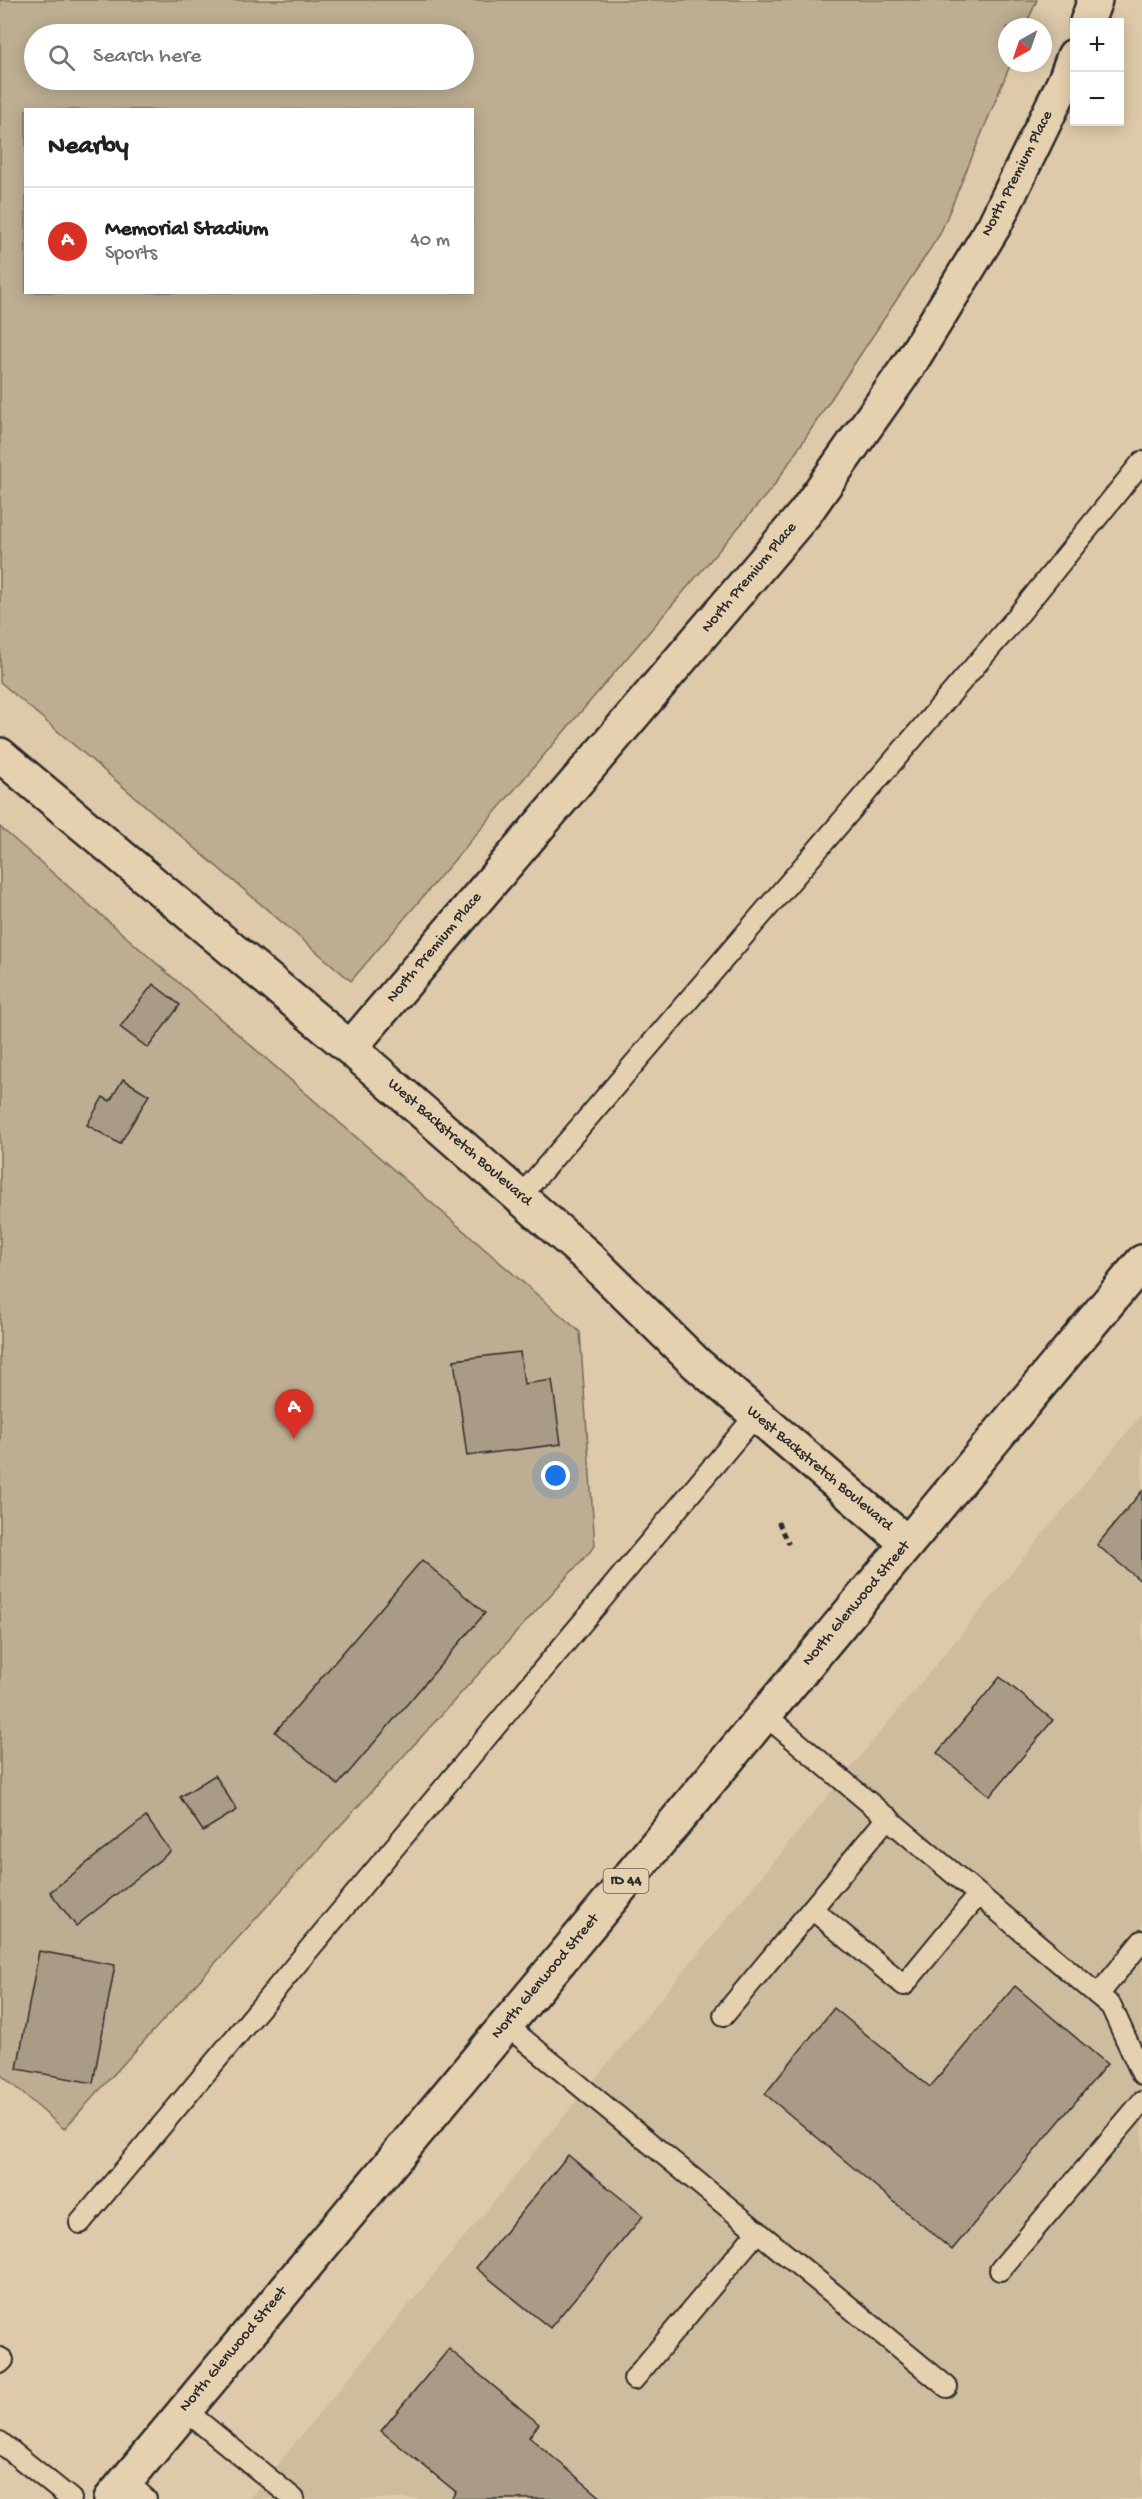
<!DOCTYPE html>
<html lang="en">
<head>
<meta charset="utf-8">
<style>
  :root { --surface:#fff; --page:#f2f2f2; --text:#202124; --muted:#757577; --line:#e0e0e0; --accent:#d93025 }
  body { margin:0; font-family:"Gochi Hand",sans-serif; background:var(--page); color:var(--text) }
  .controls { position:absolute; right:18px; top:18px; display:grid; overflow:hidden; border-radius:0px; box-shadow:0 3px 15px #0003 }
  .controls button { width:54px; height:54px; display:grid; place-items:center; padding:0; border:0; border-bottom:2px solid var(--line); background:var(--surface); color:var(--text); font:30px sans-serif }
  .compass { position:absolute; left:998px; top:18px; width:54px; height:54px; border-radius:50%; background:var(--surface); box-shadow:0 3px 15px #0003; rotate:220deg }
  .you { position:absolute; left:556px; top:1476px; width:21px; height:21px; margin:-15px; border:4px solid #fff; border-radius:50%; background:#1a73e8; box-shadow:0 0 0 9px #1a73e833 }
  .badge { display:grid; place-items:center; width:39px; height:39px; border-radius:50%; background:var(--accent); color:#fff; font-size:20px; font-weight:700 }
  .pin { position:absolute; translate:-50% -50px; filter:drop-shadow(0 2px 3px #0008) }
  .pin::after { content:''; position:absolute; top:32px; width:21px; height:18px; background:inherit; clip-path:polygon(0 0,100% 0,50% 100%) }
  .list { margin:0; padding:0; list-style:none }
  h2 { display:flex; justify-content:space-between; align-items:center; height:78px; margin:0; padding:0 24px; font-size:26px }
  h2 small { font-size:20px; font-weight:400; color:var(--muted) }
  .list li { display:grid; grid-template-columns:39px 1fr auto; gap:18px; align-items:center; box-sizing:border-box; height:108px; padding:0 24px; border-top:2px solid var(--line) }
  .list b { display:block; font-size:22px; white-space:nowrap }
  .list p { margin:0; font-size:20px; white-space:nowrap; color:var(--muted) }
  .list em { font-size:20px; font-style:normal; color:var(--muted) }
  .icon { flex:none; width:33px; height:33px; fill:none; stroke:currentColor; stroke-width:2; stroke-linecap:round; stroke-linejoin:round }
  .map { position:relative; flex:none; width:1142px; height:2499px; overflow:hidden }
  .search { position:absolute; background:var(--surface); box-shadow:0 3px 15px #0003; left:24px; top:24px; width:450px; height:66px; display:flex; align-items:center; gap:15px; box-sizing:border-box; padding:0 21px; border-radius:33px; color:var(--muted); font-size:22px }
  .panel { position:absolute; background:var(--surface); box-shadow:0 3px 15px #0003; left:24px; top:108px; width:450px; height:186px; border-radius:0px }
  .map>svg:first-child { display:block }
</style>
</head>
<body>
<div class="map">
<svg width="1142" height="2499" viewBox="0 0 1142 2499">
  <rect width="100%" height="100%" fill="#decaaa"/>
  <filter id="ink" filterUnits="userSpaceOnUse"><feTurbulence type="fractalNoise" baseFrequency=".0167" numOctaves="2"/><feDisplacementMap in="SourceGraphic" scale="12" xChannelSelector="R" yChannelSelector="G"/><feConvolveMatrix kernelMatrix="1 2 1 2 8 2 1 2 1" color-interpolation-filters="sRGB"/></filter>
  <g filter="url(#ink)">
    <polygon fill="#cebc9f" points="1142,1414 1142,2499 249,2499"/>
    <g fill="#bdad92" stroke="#746c5e" stroke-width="1.5" fill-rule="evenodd">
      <path d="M0 0H1037L1025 27H1007V63H1011L940 234 773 487 351 981 0 682ZM34 34H464V80H34ZM26 110H472V292H26Z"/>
      <polygon points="0,827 580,1332 595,1546 64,2129 0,2074"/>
    </g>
    <g fill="#a99b85" stroke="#2b2b2b" stroke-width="1.5">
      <polygon points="153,984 180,1005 148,1048 120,1027"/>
      <polygon points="123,1079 149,1095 120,1144 87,1125 103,1097 110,1101"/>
      <polygon points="520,1352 524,1384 552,1380 561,1444 467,1456 454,1360"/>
      <polygon points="1142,1491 1142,1582 1097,1545"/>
      <polygon points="422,1560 485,1613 338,1785 275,1732"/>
      <polygon points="1000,1677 1053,1720 990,1796 937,1753"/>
      <polygon points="215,1775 237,1810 203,1831 180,1797"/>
      <polygon points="146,1817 171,1851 76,1926 50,1892"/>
      <polygon points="39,1951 115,1965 93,2083 17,2069"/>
      <polygon points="1015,1986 1107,2064 952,2250 765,2094 834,2008 930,2087"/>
      <polygon points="568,2155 643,2216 550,2328 476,2268"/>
      <polygon points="449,2349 539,2424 529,2437 603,2499 451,2499 456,2492 381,2431"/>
    </g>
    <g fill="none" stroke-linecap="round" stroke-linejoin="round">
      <g stroke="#2b2b2b" stroke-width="24">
        <g id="service">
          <polyline points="520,1197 1015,619 1142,462"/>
          <polyline points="765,1715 1111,2006 1142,2074"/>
          <polyline points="812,1909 904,1985 978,1895"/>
          <polyline points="1098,1995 1142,1941"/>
          <polyline points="724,2015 888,1817"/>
          <polyline points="506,2025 947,2387"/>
          <polyline points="80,2223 756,1415"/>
          <polyline points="1000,2270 1142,2102"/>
          <polyline points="0,2358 3,2360 0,2363"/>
          <polyline points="634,2379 758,2231"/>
          <polyline points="185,2410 294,2499"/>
          <polyline points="0,2442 71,2499"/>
          <polyline points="126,2481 146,2499"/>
        </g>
      </g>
      <g stroke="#2b2b2b" stroke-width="38">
        <g id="minor">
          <polyline points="1087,22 1095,0"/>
          <polyline points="0,755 350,1048 587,1256 697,1364 907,1543"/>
          <polyline points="350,1048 805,513 909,365 994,226 1065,80 1074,56"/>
        </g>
      </g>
      <g stroke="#2b2b2b" stroke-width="38">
        <polyline id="primary" points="111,2499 1142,1262"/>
      </g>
      <polyline stroke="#2b2b2b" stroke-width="4" stroke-dasharray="6 4.5" stroke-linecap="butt" points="778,1522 789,1544"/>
      <use href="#service" stroke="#e5d1af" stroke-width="20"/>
      <use href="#minor" stroke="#e5d1af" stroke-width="33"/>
      <use href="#primary" stroke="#e5d1af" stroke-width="33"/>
    </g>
  </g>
  <g text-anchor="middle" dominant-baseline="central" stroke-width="4.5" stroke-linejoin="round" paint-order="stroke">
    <rect fill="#e5d1af" stroke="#635d53" stroke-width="1.5" x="603.5" y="1869" width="45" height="24" rx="4.5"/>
    <g font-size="15" font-weight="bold" fill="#2b2b2b">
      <text x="626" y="1881">ID 44</text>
    </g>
    <g font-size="16" fill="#2b2b2b" stroke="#e5d1af">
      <text transform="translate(1018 174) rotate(-63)">North Premium Place</text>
      <text transform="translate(750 578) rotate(-50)">North Premium Place</text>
      <text transform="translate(435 948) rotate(-50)">North Premium Place</text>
      <text transform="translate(459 1143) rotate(41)">West Backstretch Boulevard</text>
      <text transform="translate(819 1469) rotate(40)">West Backstretch Boulevard</text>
      <text transform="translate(857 1604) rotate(-50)">North Glenwood Street</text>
      <text transform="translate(546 1977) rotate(-50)">North Glenwood Street</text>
      <text transform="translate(234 2350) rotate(-50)">North Glenwood Street</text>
    </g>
  </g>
</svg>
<div class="controls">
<button>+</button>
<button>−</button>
</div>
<svg class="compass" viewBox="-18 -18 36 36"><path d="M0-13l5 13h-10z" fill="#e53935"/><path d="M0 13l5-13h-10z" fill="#757577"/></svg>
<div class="you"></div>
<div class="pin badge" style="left:294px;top:1439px">A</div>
<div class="search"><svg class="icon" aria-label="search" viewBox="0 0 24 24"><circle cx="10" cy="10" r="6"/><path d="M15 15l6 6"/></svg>Search here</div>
<section class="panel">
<h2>Nearby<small></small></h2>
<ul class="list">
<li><span class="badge">A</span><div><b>Memorial Stadium</b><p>Sports</p></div><em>40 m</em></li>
</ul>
</section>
</div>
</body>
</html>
